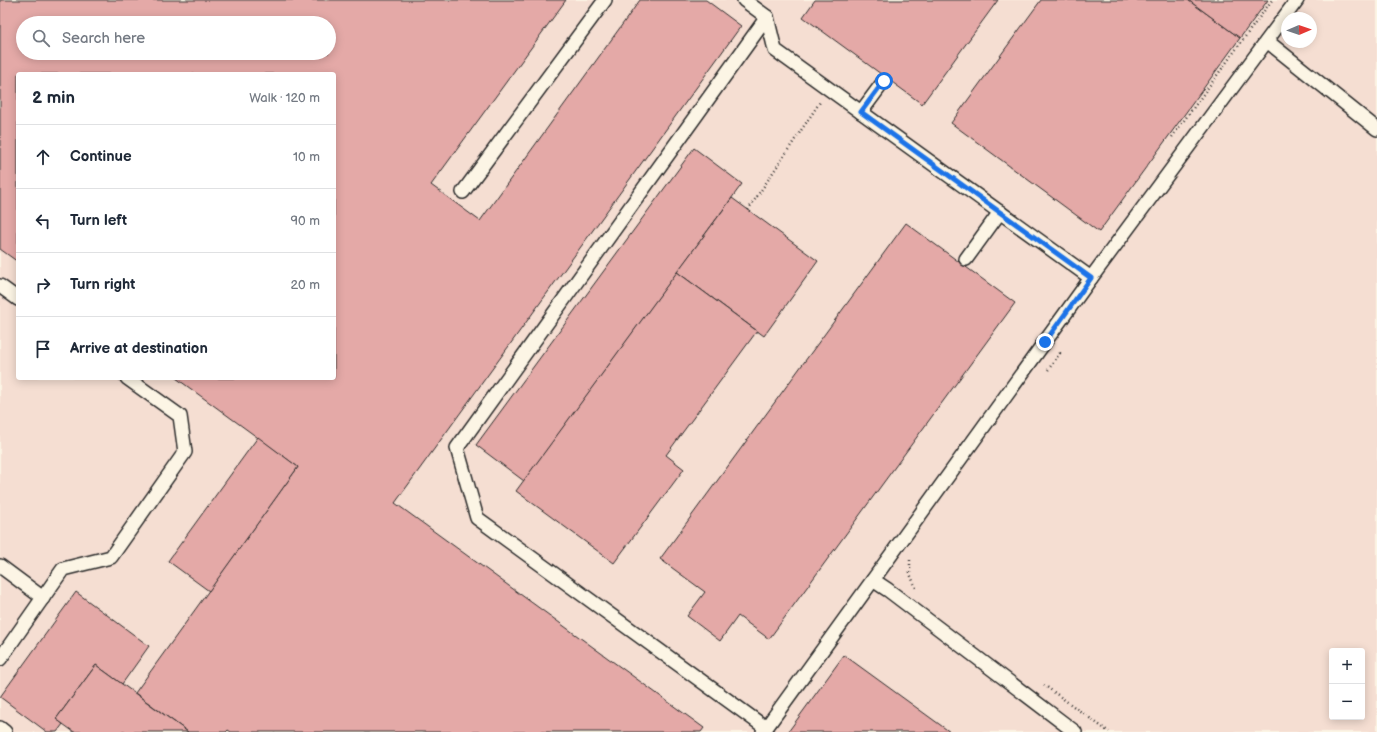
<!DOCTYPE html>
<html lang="en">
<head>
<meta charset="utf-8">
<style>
  :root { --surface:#fff; --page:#f6f6f7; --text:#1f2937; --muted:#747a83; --line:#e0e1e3 }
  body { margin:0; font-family:"Balsamiq Sans",sans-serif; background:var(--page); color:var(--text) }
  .controls { position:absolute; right:12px; bottom:12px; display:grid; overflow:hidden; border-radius:4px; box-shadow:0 2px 10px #0003 }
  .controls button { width:36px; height:36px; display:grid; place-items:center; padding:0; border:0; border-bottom:1px solid var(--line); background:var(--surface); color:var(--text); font:20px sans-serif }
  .compass { position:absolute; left:1281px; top:12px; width:36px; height:36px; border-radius:50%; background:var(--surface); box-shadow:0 2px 10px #0003; rotate:88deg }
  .stop { position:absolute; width:12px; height:12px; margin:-9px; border:3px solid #1a73e8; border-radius:50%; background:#fff }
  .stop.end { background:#1a73e8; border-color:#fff; box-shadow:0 1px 4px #0008 }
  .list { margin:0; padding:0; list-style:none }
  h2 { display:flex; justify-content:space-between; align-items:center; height:52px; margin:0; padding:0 16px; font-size:17px }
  h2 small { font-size:13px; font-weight:400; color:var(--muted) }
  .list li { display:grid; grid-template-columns:26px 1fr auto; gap:12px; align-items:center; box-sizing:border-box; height:64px; padding:0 16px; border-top:1px solid var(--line) }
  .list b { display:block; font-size:15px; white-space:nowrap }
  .list em { font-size:13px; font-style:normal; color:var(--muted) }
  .icon { flex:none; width:22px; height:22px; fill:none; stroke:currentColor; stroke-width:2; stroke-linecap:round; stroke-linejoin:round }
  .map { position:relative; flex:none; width:1377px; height:732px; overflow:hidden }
  .search { position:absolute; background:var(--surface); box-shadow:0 2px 10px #0003; left:16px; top:16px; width:320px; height:44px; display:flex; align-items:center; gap:10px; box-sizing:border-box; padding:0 14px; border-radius:22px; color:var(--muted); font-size:15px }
  .panel { position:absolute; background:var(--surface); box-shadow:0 2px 10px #0003; left:16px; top:72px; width:320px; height:308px; border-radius:4px }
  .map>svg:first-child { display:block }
</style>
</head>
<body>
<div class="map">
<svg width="1377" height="732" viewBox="0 0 1377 732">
  <rect width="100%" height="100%" fill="#fcf5e5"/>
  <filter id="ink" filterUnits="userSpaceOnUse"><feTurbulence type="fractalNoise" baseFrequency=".025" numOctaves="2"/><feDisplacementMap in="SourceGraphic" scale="8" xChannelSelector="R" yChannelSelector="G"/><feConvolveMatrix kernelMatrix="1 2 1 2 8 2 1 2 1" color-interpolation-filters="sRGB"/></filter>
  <g filter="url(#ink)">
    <path fill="#f5ded2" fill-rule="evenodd" d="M0 0H1377V732H0ZM1287 18H1311V42H1287ZM23 23H329V53H23ZM18 74H334V378H18ZM1332 651H1362V717H1332Z"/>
    <g fill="#e4a9a7" stroke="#2b2b2b" fill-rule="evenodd">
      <path d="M0 0H566L431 185 480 221 640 0H706L741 26 395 503 704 728 701 732H231L228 730 226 732H188L135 693 298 467 176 378H334V74H18V262L0 249ZM23 23H329V53H23Z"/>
      <polygon points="815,0 998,0 922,104 803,17"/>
      <polygon points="1041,0 1188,0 1240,38 1099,232 951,123"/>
      <polygon points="1188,0 1268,0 1240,38"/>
      <polygon points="694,148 742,184 524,481 476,445"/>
      <polygon points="732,198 818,261 764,336 677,272"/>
      <polygon points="906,223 1015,303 769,639 738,616 720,641 687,616 705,592 660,559"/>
      <polygon points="677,272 757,331 666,455 684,469 614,563 516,491"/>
      <polygon points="258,437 298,467 209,591 168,561"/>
      <polygon points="76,592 149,646 122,684 96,665 56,719 63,724 57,732 47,732 0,697"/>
      <polygon points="844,655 950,732 788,732"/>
      <polygon points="96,665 122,684 188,732 74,732 56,719"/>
    </g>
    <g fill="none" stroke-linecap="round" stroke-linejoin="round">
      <g stroke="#2b2b2b" stroke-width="16">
        <g id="service">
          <polyline points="744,0 767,17 775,50 1091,278"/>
          <polyline points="1267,41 1377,129"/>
          <polyline points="861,112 884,81"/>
          <polyline points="463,192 605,0"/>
          <polyline points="966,259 1000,212"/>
          <polyline points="0,286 18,299"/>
          <polyline points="0,566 43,598"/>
          <polyline points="873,580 888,590 1075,732"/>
          <polyline points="0,659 63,569 111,557 185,452 180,416 127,378"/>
          <polyline points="0,728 5,732"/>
          <polyline points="766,728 477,518 457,448 767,17"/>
          <polyline points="763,732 1091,278 1297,0"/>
        </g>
      </g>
      <g stroke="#2b2b2b" stroke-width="2.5" stroke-dasharray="1 3" stroke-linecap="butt">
        <polyline points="1172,137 1272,0"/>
        <polyline points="748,210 820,102"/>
        <polyline points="1048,370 1060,353 1058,352"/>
        <polyline points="910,560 910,574 916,588"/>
        <polyline points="1044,685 1109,732"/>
      </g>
      <use href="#service" stroke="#fcf5e5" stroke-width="13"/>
    </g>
  </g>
  <g fill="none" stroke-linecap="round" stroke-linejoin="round" filter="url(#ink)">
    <polyline stroke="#1a73e8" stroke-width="5" points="884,81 861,112 1091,278 1045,342"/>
  </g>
</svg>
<div class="controls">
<button>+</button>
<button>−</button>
</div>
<svg class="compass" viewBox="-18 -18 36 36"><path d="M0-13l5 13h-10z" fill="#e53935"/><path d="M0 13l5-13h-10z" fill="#747a83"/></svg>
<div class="stop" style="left:884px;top:81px"></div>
<div class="stop end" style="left:1045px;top:342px"></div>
<div class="search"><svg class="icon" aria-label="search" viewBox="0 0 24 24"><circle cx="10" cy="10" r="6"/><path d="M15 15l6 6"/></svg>Search here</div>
<section class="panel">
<h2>2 min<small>Walk · 120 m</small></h2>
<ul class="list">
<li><svg class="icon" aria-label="ahead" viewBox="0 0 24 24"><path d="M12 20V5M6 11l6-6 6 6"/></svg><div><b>Continue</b></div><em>10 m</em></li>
<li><svg class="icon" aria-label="left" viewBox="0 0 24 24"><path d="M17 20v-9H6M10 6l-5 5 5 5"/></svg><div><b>Turn left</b></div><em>90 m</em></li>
<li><svg class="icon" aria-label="right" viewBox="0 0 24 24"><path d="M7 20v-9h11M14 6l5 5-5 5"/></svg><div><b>Turn right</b></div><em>20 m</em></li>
<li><svg class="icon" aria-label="arrive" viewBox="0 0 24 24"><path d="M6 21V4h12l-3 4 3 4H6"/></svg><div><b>Arrive at destination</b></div></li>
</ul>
</section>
</div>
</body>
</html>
